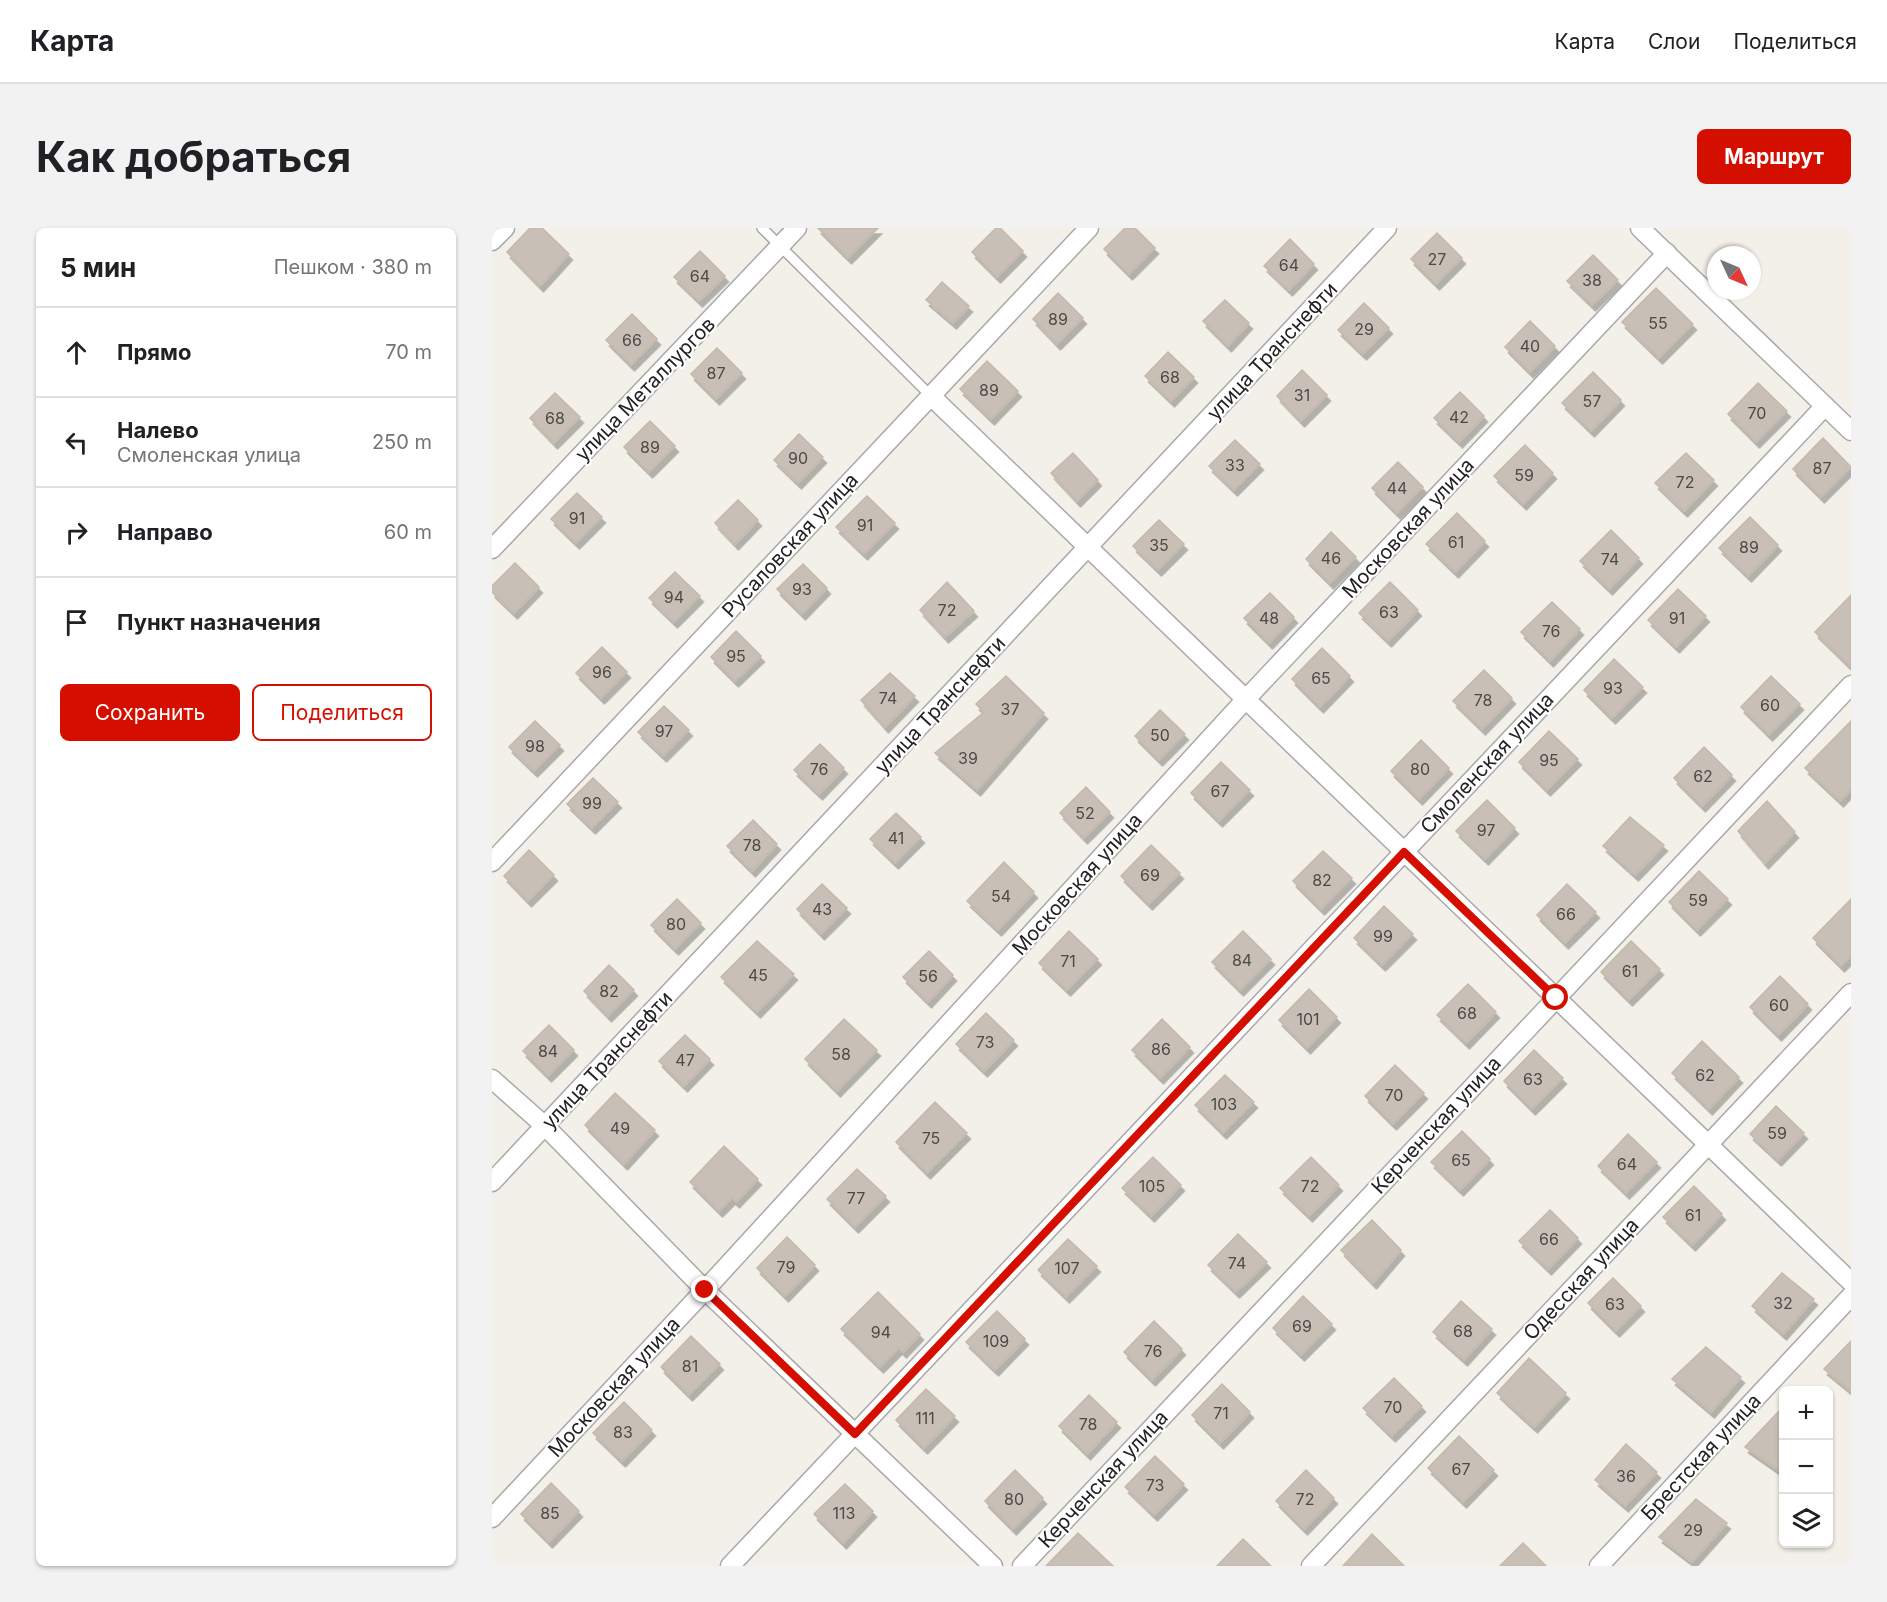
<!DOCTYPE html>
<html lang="ru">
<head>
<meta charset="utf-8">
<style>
  :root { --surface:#fff; --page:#f2f2f2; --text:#202124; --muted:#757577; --line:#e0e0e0; --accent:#d40f00 }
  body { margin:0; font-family:Inter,sans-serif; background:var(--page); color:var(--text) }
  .controls { position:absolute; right:18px; bottom:18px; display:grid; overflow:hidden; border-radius:9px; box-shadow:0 2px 4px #0004 }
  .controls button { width:54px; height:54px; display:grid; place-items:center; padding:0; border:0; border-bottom:2px solid var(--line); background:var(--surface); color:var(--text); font:30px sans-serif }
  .compass { position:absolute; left:1215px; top:18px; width:54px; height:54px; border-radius:50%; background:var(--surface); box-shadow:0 2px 4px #0004; rotate:134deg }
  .stop { position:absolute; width:18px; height:18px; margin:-14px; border:4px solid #d40f00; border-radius:50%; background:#fff }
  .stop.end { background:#d40f00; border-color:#fff; box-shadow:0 2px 6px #0008 }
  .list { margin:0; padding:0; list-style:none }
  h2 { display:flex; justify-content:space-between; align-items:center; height:78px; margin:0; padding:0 24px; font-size:26px }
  h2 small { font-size:20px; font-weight:400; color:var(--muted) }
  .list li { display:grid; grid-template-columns:39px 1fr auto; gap:18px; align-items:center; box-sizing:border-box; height:90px; padding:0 24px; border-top:2px solid var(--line) }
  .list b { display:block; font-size:22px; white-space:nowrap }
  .list p { margin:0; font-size:20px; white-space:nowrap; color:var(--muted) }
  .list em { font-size:20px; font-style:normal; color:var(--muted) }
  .actions { display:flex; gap:12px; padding:18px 24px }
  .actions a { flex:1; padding:14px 0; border:2px solid var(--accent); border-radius:9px; text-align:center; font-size:21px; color:var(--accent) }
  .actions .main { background:var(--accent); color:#fff }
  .icon { flex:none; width:33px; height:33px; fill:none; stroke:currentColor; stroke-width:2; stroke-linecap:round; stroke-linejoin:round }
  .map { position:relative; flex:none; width:1359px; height:1338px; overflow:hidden; border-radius:9px }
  header { display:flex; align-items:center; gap:36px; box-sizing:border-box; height:84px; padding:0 30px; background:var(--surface); border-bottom:2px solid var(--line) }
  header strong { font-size:28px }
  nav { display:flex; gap:33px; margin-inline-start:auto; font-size:21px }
  .intro { display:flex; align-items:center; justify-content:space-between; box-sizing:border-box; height:144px; padding:0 36px }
  h1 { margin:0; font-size:42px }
  .button { padding:15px 27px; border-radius:9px; background:var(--accent); color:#fff; font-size:21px; font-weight:700 }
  main { display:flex; gap:36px; padding:0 36px }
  aside { flex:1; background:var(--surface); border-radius:9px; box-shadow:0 2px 4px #0004 }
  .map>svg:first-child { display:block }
</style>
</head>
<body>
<header>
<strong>Карта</strong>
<nav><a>Карта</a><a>Слои</a><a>Поделиться</a></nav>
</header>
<div class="intro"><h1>Как добраться</h1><a class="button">Маршрут</a></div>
<main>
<aside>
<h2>5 мин<small>Пешком · 380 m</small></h2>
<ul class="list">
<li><svg class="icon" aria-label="ahead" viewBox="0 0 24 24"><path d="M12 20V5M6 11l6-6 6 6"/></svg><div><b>Прямо</b></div><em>70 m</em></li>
<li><svg class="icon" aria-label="left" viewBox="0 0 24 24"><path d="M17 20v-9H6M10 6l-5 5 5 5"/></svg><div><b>Налево</b><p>Смоленская улица</p></div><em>250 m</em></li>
<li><svg class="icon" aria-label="right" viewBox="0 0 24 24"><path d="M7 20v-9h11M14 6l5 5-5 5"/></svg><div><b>Направо</b></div><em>60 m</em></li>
<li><svg class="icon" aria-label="arrive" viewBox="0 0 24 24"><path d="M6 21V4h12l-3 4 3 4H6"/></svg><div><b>Пункт назначения</b></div></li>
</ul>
<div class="actions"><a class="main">Сохранить</a><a>Поделиться</a></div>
</aside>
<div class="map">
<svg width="1359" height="1338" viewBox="0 0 1359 1338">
  <defs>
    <filter id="shadow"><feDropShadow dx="3.5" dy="6" stdDeviation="0" flood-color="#0004"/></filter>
  </defs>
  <rect width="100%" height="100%" fill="#f2f0e8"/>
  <g fill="#c8c0b7" stroke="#c5b8a9" stroke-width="1.5" filter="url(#shadow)">
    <polygon points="38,0 50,0 77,26 48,58 15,24"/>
    <polygon points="326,0 386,0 356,30"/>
    <polygon points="504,0 508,0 531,23 505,49 480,24"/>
    <polygon points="633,0 643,0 663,20 637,46 612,21"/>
    <polygon points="945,5 970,30 944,56 919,31"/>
    <polygon points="798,11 822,36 797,62 772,38"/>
    <polygon points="208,23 233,48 207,73 182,49"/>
    <polygon points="1101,27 1126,52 1100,77 1075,53"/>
    <polygon points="450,54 477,78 461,95 434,72"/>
    <polygon points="1164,60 1201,96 1167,130 1130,94"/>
    <polygon points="566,65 591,90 565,116 541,91"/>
    <polygon points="733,72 757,95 736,118 711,93"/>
    <polygon points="872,75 897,100 871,126 846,102"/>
    <polygon points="140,86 165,111 139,137 114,112"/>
    <polygon points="1038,93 1063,118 1038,144 1013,119"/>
    <polygon points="225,120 250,145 224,171 199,146"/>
    <polygon points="676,124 702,149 679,173 653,148"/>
    <polygon points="495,133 526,163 499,191 468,161"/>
    <polygon points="810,142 835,167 809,193 785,168"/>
    <polygon points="1101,144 1129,172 1099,203 1070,175"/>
    <polygon points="1266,155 1295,183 1264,214 1236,186"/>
    <polygon points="968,164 992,188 967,214 942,190"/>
    <polygon points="63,165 88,189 62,215 38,190"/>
    <polygon points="158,193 183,218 157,244 132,219"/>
    <polygon points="307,206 331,229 306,255 282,232"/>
    <polygon points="1331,210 1359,239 1329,269 1301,241"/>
    <polygon points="743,212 768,236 742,262 717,238"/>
    <polygon points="1033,217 1061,245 1031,276 1002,248"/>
    <polygon points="581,225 606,252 585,273 559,245"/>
    <polygon points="1194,225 1222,252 1192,283 1163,255"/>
    <polygon points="906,234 931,259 905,285 880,260"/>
    <polygon points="85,265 110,289 84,315 59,291"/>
    <polygon points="375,268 403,295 372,326 344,299"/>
    <polygon points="246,272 266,292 243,316 223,295"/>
    <polygon points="965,285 993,313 963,344 934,316"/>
    <polygon points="1258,289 1286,317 1256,348 1227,320"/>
    <polygon points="667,292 692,316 666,342 641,318"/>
    <polygon points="1119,302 1147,330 1117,361 1088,333"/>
    <polygon points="839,304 864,329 838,355 814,331"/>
    <polygon points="23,335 47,359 22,385 0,364 0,358"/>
    <polygon points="311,336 335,360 310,386 285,361"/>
    <polygon points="183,344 208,368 182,394 157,370"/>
    <polygon points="455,354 482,383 453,409 428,382"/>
    <polygon points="898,354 926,382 896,413 867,385"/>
    <polygon points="1186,361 1214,388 1184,419 1156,392"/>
    <polygon points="778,365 802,389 777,415 752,390"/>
    <polygon points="1359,367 1359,439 1323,404"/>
    <polygon points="1060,374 1088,401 1058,433 1029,404"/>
    <polygon points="244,403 269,428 243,453 219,429"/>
    <polygon points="110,419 135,444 109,470 84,445"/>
    <polygon points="830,420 858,448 828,479 800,451"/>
    <polygon points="1122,431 1151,459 1120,490 1092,462"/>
    <polygon points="992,442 1020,470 990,501 961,473"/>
    <polygon points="398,445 423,468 393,499 369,472"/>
    <polygon points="514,448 552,485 485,562 443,525 492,484 484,476"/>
    <polygon points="1279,448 1308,476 1277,507 1249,479"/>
    <polygon points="172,478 197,502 171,528 146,504"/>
    <polygon points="668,482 693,506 667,532 643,508"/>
    <polygon points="43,493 68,517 42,543 17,519"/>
    <polygon points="1359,493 1359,561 1348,573 1313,540"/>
    <polygon points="1057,503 1086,531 1055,562 1027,534"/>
    <polygon points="929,512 957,540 927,571 899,543"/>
    <polygon points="328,516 352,540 327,566 302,542"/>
    <polygon points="1212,519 1240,547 1210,578 1182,550"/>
    <polygon points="729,534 758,562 727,593 699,565"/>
    <polygon points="101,550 126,574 100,600 75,576"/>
    <polygon points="594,559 618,584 592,610 568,585"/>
    <polygon points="995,572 1023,600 993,631 964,603"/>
    <polygon points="1275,573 1303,604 1273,635 1246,603"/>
    <polygon points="404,585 429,609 403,635 378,611"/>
    <polygon points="1138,589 1172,617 1143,647 1111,618"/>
    <polygon points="261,592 285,616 260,643 235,618"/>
    <polygon points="659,617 688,645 657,676 629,648"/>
    <polygon points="37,622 62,647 36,673 12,648"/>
    <polygon points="831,623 860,650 829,681 801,653"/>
    <polygon points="512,634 542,664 506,702 475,673"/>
    <polygon points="1207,643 1236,671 1205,702 1177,674"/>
    <polygon points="330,656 355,680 329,706 305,681"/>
    <polygon points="1075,656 1104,684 1073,715 1045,687"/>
    <polygon points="185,671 209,695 183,721 159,697"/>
    <polygon points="1359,671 1359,728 1349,738 1321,710"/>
    <polygon points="892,678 921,706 890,737 862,710"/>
    <polygon points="577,703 606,731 575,762 547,735"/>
    <polygon points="751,703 779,731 748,762 720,734"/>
    <polygon points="265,713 302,746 265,784 229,749"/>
    <polygon points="1139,713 1168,741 1137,772 1109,744"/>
    <polygon points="437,723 461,747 436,774 411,749"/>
    <polygon points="117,737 142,762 116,788 92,763"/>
    <polygon points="1288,748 1316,776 1286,807 1258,779"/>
    <polygon points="976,756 1004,784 974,815 945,787"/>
    <polygon points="817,761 845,789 815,820 787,792"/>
    <polygon points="494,785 522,812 492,843 464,816"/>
    <polygon points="352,791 385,822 345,863 313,831"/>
    <polygon points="670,791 698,819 668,850 640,822"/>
    <polygon points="57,797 82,822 56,848 31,823"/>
    <polygon points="193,807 218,831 192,858 167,833"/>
    <polygon points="1210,813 1247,849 1217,881 1180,845"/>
    <polygon points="1042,822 1071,850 1040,881 1012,853"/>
    <polygon points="903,837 932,865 901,896 873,868"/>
    <polygon points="733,847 762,874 731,905 703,877"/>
    <polygon points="123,865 163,902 132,936 93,897"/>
    <polygon points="443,874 475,905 435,945 404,914"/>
    <polygon points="1284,878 1312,905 1286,932 1258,906"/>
    <polygon points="970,903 998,931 968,962 939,934"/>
    <polygon points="1136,906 1165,934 1134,965 1106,938"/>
    <polygon points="232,918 266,951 244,974 240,970 227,983 198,954"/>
    <polygon points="661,929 689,957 659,988 630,960"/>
    <polygon points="819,929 847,957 817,988 788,960"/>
    <polygon points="365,941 394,968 363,999 335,971"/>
    <polygon points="1202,958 1230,986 1200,1017 1171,989"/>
    <polygon points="1058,982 1086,1010 1056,1041 1027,1013"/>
    <polygon points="880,992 909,1022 881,1055 849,1022"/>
    <polygon points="746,1006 775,1034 744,1064 716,1037"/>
    <polygon points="295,1009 323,1037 293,1068 265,1040"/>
    <polygon points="576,1011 605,1038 574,1069 546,1042"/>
    <polygon points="1290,1045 1322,1071 1291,1106 1260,1078"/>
    <polygon points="1121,1050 1149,1078 1124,1103 1096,1075"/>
    <polygon points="386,1064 428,1106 411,1124 407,1120 388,1139 349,1101"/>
    <polygon points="811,1068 840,1096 809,1127 781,1100"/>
    <polygon points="969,1073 1000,1101 972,1132 941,1104"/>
    <polygon points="505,1083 533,1111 503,1142 474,1114"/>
    <polygon points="662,1093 690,1121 660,1152 632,1124"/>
    <polygon points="199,1108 228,1136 197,1167 169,1139"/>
    <polygon points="1359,1113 1359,1163 1332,1141"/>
    <polygon points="1214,1119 1249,1149 1219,1184 1180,1151"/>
    <polygon points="1037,1130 1074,1165 1042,1199 1005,1165"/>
    <polygon points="902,1150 930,1178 900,1208 871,1180"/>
    <polygon points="730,1156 758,1184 728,1215 700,1187"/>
    <polygon points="434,1161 463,1188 432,1220 404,1192"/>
    <polygon points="597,1167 625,1194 595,1226 567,1198"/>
    <polygon points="132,1174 160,1202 130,1233 101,1205"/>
    <polygon points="1292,1178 1292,1246 1253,1219"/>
    <polygon points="967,1208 1002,1242 971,1274 936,1240"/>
    <polygon points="1134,1216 1165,1244 1133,1278 1103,1252"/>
    <polygon points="663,1228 692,1256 662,1287 633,1259"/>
    <polygon points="523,1242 551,1270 521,1301 493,1273"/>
    <polygon points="814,1242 842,1270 812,1301 784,1273"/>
    <polygon points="59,1255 87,1283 57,1314 29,1286"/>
    <polygon points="353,1256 381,1283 351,1315 322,1286"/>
    <polygon points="1204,1271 1235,1295 1200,1334 1167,1309"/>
    <polygon points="586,1305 621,1338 554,1338"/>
    <polygon points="880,1306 912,1338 851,1338"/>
    <polygon points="751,1311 779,1338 725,1338"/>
    <polygon points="1031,1315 1054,1338 1008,1338"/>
  </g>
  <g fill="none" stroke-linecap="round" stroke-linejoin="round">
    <g stroke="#a9a9a9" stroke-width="12">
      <polyline id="service" points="270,0 439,168"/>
    </g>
    <g stroke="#a9a9a9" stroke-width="21">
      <g id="minor">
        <polyline points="1148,0 1359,203"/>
        <polyline points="0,13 13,0"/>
        <polyline points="439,168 1359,1054"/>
        <polyline points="0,321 305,0"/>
        <polyline points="0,634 597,0"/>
        <polyline points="0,851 53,898 213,1062 501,1338"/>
        <polyline points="0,954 895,0"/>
        <polyline points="0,1290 213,1062 754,471 1175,25"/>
        <polyline points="238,1338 1333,178"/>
        <polyline points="530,1338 1359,457"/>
        <polyline points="819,1338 1359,765"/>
        <polyline points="1107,1338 1359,1068"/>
      </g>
    </g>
    <use href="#service" stroke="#fff" stroke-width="9"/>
    <use href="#minor" stroke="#fff" stroke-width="18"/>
  </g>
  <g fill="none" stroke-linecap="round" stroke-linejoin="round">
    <polyline stroke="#d40f00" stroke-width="8" points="213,1062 363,1206 912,624 1064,770"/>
  </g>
  <g text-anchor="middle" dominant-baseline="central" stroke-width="4.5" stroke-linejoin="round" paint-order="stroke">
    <g font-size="16" fill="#4c4a47">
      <text x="945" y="31">27</text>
      <text x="797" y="37">64</text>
      <text x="208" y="48">64</text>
      <text x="1100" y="52">38</text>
      <text x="566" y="91">89</text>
      <text x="1166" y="95">55</text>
      <text x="872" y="101">29</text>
      <text x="140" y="112">66</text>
      <text x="1038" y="118">40</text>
      <text x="224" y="145">87</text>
      <text x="678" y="149">68</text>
      <text x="497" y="162">89</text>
      <text x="810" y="167">31</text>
      <text x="1100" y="173">57</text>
      <text x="1265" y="185">70</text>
      <text x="967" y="189">42</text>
      <text x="63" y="190">68</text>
      <text x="158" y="219">89</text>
      <text x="306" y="230">90</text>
      <text x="743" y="237">33</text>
      <text x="1330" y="240">87</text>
      <text x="1032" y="247">59</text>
      <text x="1193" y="254">72</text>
      <text x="905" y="260">44</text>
      <text x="85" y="290">91</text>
      <text x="373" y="297">91</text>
      <text x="964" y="314">61</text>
      <text x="667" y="317">35</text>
      <text x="1257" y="319">89</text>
      <text x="839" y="330">46</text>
      <text x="1118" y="331">74</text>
      <text x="310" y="361">93</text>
      <text x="182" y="369">94</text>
      <text x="455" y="382">72</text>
      <text x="897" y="384">63</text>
      <text x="777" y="390">48</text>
      <text x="1185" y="390">91</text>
      <text x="1059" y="403">76</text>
      <text x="244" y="428">95</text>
      <text x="110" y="444">96</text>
      <text x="829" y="450">65</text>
      <text x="1121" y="460">93</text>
      <text x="396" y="470">74</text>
      <text x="991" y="472">78</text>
      <text x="1278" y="477">60</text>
      <text x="518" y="481">37</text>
      <text x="172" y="503">97</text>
      <text x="668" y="507">50</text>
      <text x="43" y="518">98</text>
      <text x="476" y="530">39</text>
      <text x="1057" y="532">95</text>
      <text x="327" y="541">76</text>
      <text x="928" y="541">80</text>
      <text x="1211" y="548">62</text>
      <text x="728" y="563">67</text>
      <text x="100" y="575">99</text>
      <text x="593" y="585">52</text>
      <text x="994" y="602">97</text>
      <text x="404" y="610">41</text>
      <text x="260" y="617">78</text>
      <text x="658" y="647">69</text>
      <text x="830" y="652">82</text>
      <text x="509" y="668">54</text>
      <text x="1206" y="672">59</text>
      <text x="330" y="681">43</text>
      <text x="1074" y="686">66</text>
      <text x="184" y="696">80</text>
      <text x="891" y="708">99</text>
      <text x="750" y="732">84</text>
      <text x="576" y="733">71</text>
      <text x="1138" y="743">61</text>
      <text x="266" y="747">45</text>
      <text x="436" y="748">56</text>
      <text x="117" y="763">82</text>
      <text x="1287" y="777">60</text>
      <text x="975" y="785">68</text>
      <text x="816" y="791">101</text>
      <text x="493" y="814">73</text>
      <text x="669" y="821">86</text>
      <text x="56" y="823">84</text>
      <text x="349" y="826">58</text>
      <text x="193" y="832">47</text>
      <text x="1213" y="847">62</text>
      <text x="1041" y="851">63</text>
      <text x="902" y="867">70</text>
      <text x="732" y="876">103</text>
      <text x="128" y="900">49</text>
      <text x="1285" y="905">59</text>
      <text x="439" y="910">75</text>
      <text x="969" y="932">65</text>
      <text x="1135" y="936">64</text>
      <text x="660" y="958">105</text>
      <text x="818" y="958">72</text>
      <text x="364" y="970">77</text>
      <text x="1201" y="987">61</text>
      <text x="1057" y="1011">66</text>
      <text x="745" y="1035">74</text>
      <text x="294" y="1039">79</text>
      <text x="575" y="1040">107</text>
      <text x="1291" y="1075">32</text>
      <text x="1123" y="1076">63</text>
      <text x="810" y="1098">69</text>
      <text x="971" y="1103">68</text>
      <text x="389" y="1104">94</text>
      <text x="504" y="1113">109</text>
      <text x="661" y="1123">76</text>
      <text x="198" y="1138">81</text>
      <text x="901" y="1179">70</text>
      <text x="729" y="1185">71</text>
      <text x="433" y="1190">111</text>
      <text x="596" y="1196">78</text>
      <text x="131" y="1204">83</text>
      <text x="969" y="1241">67</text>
      <text x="1134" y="1248">36</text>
      <text x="663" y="1257">73</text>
      <text x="522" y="1271">80</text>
      <text x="813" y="1271">72</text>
      <text x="58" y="1285">85</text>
      <text x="352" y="1285">113</text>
      <text x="1201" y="1302">29</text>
    </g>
    <g font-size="20" fill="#222" stroke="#fff">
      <text transform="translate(780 123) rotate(-47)">улица Транснефти</text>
      <text transform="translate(153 161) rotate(-46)">улица Металлургов</text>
      <text transform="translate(916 300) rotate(-47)">Московская улица</text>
      <text transform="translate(298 317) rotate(-47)">Русаловская улица</text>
      <text transform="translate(448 477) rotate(-47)">улица Транснефти</text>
      <text transform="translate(995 535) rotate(-47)">Смоленская улица</text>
      <text transform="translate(585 656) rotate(-48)">Московская улица</text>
      <text transform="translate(115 832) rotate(-47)">улица Транснефти</text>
      <text transform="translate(944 897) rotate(-47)">Керченская улица</text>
      <text transform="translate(1089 1051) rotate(-47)">Одесская улица</text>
      <text transform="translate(122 1159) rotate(-47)">Московская улица</text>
      <text transform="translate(1209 1229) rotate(-47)">Брестская улица</text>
      <text transform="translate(611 1251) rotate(-47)">Керченская улица</text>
    </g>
  </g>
</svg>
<div class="controls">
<button>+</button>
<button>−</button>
<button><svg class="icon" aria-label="layers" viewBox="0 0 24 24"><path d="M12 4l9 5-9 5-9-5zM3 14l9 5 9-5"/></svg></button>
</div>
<svg class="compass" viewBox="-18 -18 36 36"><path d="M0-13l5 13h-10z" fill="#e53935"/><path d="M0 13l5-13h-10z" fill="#757577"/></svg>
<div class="stop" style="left:1064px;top:770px"></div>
<div class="stop end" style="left:213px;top:1062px"></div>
</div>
</main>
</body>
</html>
